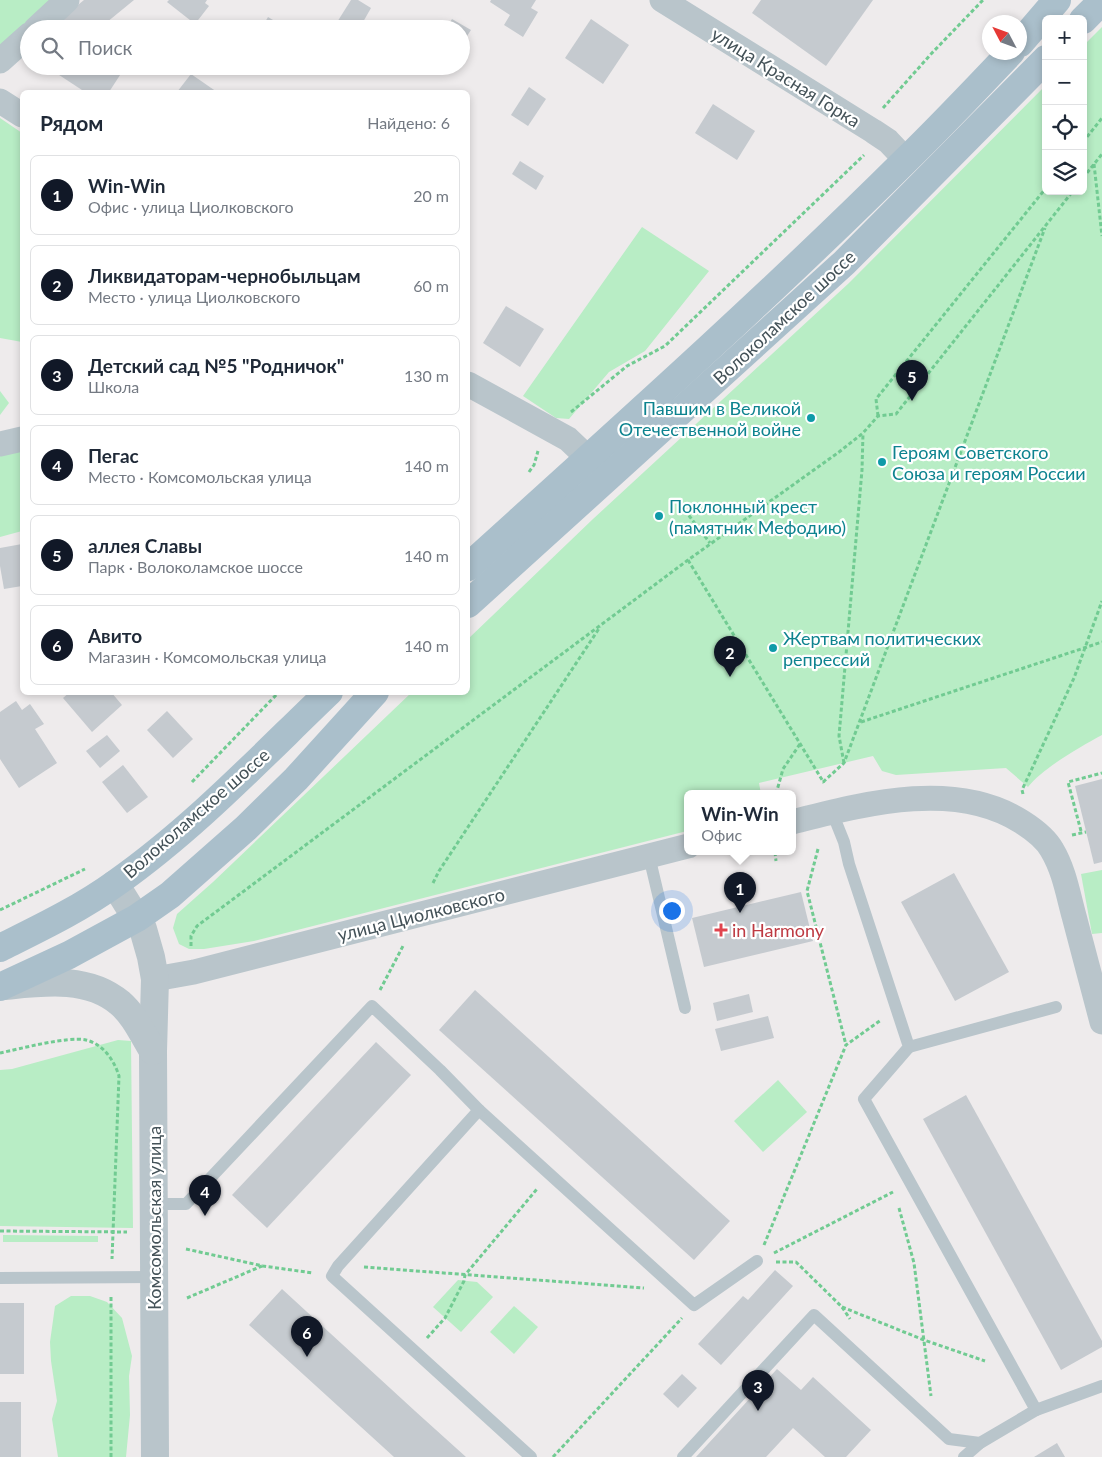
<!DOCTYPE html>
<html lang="ru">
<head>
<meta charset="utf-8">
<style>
  :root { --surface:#fff; --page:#f2f2f3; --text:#1f2937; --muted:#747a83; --line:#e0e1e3; --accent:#111827 }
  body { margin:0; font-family:Lato,sans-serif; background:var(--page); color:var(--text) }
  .controls { position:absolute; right:15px; top:15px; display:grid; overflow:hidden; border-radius:8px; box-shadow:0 2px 8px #0003 }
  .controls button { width:45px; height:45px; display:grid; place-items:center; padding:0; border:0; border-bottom:1px solid var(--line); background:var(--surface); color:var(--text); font:25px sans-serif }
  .compass { position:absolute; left:982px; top:15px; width:45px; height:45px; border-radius:50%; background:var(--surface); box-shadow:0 2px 8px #0003; rotate:311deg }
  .you { position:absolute; left:671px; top:910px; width:18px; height:18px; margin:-12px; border:4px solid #fff; border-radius:50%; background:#1a73e8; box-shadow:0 0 0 8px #1a73e833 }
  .badge { display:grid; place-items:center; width:32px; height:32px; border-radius:50%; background:var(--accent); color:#fff; font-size:16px; font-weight:700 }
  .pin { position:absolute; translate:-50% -41px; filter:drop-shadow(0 1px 2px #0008) }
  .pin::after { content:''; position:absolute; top:26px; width:18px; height:15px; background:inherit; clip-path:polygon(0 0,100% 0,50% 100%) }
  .popup { position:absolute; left:684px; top:790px; width:112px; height:65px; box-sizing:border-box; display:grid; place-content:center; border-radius:8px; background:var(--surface); filter:drop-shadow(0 1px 4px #0005); font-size:16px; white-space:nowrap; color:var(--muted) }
  .popup b { font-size:19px; color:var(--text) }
  .popup::after { content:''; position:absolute; left:50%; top:100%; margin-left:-10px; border:10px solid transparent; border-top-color:var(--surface) }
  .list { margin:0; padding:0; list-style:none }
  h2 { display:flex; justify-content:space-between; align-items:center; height:65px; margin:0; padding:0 20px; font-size:21px }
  h2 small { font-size:16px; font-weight:400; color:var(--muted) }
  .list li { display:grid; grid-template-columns:32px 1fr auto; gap:15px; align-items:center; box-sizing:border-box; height:80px; margin:0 10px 10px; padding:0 10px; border:1px solid var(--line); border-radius:8px }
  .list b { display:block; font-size:19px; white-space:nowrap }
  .list p { margin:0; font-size:16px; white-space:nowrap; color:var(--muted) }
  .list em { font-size:16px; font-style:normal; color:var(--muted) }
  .icon { flex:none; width:28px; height:28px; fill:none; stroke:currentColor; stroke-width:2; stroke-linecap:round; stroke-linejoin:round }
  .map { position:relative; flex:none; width:1102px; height:1457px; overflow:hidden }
  .search { position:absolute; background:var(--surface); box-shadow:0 2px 8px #0003; left:20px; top:20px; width:450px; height:55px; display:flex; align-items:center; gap:12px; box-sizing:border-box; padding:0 18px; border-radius:28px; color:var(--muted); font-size:19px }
  .panel { position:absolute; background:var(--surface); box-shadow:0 2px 8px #0003; left:20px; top:90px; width:450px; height:605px; border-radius:8px }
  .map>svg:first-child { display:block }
</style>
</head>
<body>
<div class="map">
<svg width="1102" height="1457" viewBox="0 0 1102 1457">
  <rect width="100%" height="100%" fill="#eeebec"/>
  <g fill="#b8edc5">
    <polygon points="0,0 57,0 0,50"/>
    <path d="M1102 27V735C1080 747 1043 768 1028 787L1006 768 896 775 882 771 873 756 759 783 761 794H688L687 831 254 941 204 949H189L179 944 173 928 177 914 213 882 411 693 468 692V639L593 519 849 283 1046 85V191H1083V46Z"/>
    <polygon points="0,118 22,133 22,342 0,338"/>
    <polygon points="642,227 709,271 645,351 609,372 569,419 556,418 523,396"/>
    <polygon points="0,391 9,403 0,415"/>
    <polygon points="22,451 22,531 0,537 0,455"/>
    <polygon points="1102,870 1102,933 1092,934 1081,874"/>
    <polygon points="118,1040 131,1041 133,1228 0,1226 0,1070 12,1069"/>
    <polygon points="778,1080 807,1112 763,1152 734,1121"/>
    <polygon points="3,1235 98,1236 98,1242 3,1242"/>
    <polygon points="458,1280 477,1282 493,1297 461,1332 433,1307"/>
    <polygon points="71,1296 90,1296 107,1302 122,1318 132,1356 129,1376 130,1415 126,1457 58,1457 52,1419 57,1401 51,1361 50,1342 55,1306"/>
    <polygon points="514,1306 538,1327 514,1354 490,1332"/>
  </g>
  <g fill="#c5cacf">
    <polygon points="84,0 134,0 101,27 102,29 69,29 61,19"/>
    <polygon points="169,0 207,0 205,3 209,6 195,24 167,2"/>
    <polygon points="351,0 358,0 371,8 359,29 337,29 334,27"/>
    <polygon points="491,0 536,0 531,8 538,12 523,37 504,25 510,15 490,2"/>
    <polygon points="761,0 873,0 826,66 752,13"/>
    <polygon points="268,17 288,29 261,29"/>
    <polygon points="452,19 471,30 461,45 461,29 446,29"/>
    <polygon points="591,19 629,45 603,84 565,58"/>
    <polygon points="52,66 113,66 122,72 109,92 85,92 50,69"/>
    <polygon points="191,74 217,92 177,92"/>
    <polygon points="529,87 546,99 528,126 511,115"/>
    <polygon points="713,104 755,131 737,160 695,133"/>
    <polygon points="520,161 544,176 536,190 512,174"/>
    <polygon points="506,306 544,329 520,367 483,343"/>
    <polygon points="22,544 22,586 4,589 0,566 0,548"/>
    <polygon points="70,692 111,692 122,705 92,732 63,698"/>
    <polygon points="16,701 22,710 30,704 44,724 35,729 57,763 19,788 0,759 0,712"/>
    <polygon points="167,711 193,739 173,758 147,730"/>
    <polygon points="107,735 120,751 100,768 86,751"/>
    <polygon points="123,765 148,797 127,813 102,782"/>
    <polygon points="1102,779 1102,862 1094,864 1075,786"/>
    <polygon points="954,873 1009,972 955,1001 901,902"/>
    <polygon points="801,892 813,941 704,967 692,918"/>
    <polygon points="475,990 730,1221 694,1260 439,1030"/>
    <polygon points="749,994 753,1012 717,1021 713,1003"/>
    <polygon points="768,1016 774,1038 721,1051 715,1029"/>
    <polygon points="376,1042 411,1075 267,1228 232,1195"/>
    <polygon points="966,1095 1102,1341 1102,1347 1061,1370 923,1119"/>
    <polygon points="775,1270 793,1286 721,1365 698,1344 743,1296 748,1300"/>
    <polygon points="282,1289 415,1411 466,1457 394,1457 249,1325"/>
    <rect x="0" y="1303" width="24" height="71"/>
    <polygon points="777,1369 801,1390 813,1377 871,1430 846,1457 825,1457 793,1428 766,1457 696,1457"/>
    <polygon points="682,1374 697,1388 678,1408 663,1394"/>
    <rect x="0" y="1402" width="21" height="55"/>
    <polygon points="1057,1443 1065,1457 1034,1457"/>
  </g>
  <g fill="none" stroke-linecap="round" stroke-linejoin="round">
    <g stroke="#71cb92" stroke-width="3" stroke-dasharray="4 2.5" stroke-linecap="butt">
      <polyline points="883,108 931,54 983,0"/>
      <polyline points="1083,142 1102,118"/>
      <polyline points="1094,164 1102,236"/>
      <polyline points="1083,178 1102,154"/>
      <polyline points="571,412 627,366 665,346 864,155"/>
      <polyline points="878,416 876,399 1046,188"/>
      <polyline points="529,472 534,465 538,451"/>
      <polyline points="677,500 710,543"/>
      <polyline points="688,560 824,783"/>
      <polyline points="861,722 1102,642"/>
      <polyline points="844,763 839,736 862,470 863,433"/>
      <polyline points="192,782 279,692"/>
      <polyline points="823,782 844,763 1045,228"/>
      <polyline points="776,794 783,769 800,744"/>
      <polyline points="1023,794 1022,790 1074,678 1102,601"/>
      <polyline points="1081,831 1068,782 1102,773"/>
      <polyline points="1072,835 1086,832"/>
      <polyline points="818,849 807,891 846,1045"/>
      <polyline points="775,852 776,861"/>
      <polyline points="433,883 439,871 600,627"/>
      <polyline points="0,910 85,869"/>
      <polyline points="191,946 191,936 197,926 688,560 839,452 863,433 878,416 896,414 1073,191"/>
      <polyline points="380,990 403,946"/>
      <path d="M0 1053C19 1049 68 1036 86 1040 103 1044 114 1060 119 1076L112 1259"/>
      <polyline points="899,1208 914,1263 931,1396"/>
      <polyline points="0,1231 127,1232"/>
      <polyline points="764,1245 846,1045 881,1020"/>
      <polyline points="186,1249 263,1266 313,1273"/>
      <polyline points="774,1253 893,1192"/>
      <polyline points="776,1262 796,1262 842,1307 850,1319"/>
      <polyline points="364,1267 644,1288"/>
      <polyline points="187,1298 262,1266"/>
      <polyline points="842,1307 924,1340 985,1361"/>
      <polyline points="427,1338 445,1318 464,1281 465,1275 537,1189"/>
      <polyline points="111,1457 111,1295"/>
      <polyline points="553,1457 682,1318"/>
    </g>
    <g stroke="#b9c5cb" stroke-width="12">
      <polyline points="832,812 844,842 849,864 909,1047 864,1099 1036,1410 1102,1386"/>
      <polyline points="649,856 685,1008"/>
      <polyline points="909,1047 1056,1007"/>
      <polyline points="479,1110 694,1305 757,1261"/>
      <polyline points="154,1204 186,1204 372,1006 440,1070 479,1110 338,1266 332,1276 531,1457"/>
      <polyline points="0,1278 155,1277"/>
      <polyline points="683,1457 814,1315 949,1439 980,1443"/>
      <polyline points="964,1457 980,1443 1036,1410"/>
    </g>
    <g stroke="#b9c5cb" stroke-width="25">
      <polyline points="662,0 873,131 888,141 906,160"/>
      <polyline points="36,29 67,0"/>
      <polyline points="0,61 29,35"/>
      <polyline points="0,101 22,115"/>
      <polyline points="468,384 568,439 588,458"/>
      <polyline points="0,444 22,439"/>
      <path d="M792 822C864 804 955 779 1022 822 1033 829 1046 839 1052 850 1064 870 1068 894 1074 916 1083 951 1093 987 1102 1022"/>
      <polyline points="155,979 194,972 688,846"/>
    </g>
    <g stroke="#b9c5cb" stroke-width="28">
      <polyline points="115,884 143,929 151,957 155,979 153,1051 155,1457"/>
      <path d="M5 986C44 982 88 976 120 1003 135 1016 143 1035 153 1051"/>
    </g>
    <g stroke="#aabfcb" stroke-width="28">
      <polyline points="1083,20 1102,1"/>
      <polyline points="1020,43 1057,0"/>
      <path d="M468 567C615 434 764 301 905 161 941 126 976 89 1011 52"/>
      <polyline points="468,604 844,263 1046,59"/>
      <path d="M0 948C40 928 80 909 116 883 194 828 260 758 329 692"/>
      <polyline points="0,987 69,955 137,918 170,895 246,828 296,779 375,692"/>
    </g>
  </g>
  <g fill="#0f9aa8" stroke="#fff" stroke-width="2">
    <circle cx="811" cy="418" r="5"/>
    <circle cx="882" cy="462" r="5"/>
    <circle cx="659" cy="516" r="5"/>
    <circle cx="773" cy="648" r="5"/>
  </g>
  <path fill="#e0444e" stroke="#fff" stroke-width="2" d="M718.5 922.5h5v5h5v5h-5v5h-5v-5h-5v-5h5z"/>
  <g text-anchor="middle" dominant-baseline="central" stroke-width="4.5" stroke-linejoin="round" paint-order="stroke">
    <g font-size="18" fill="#445258" stroke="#fff">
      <text transform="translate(786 77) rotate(32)">улица Красная Горка</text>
      <text transform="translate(784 317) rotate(-43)">Волоколамское шоссе</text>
      <text transform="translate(196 813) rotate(-41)">Волоколамское шоссе</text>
      <text transform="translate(421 914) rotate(-14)">улица Циолковского</text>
      <text transform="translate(154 1218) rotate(-90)">Комсомольская улица</text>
    </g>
    <g font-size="18" fill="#0d838f" stroke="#fff" text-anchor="start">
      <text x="801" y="408" text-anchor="end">Павшим в Великой<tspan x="801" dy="21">Отечественной войне</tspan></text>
      <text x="892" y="452">Героям Советского<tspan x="892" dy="21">Союза и героям России</tspan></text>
      <text x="669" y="506">Поклонный крест<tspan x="669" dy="21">(памятник Мефодию)</tspan></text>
      <text x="783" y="638">Жертвам политических<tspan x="783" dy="21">репрессий</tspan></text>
    </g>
    <g font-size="18" fill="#be3a42" stroke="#fff" text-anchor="start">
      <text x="732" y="930">in Harmony</text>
    </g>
  </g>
</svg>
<div class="controls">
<button>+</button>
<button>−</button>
<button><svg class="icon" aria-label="locate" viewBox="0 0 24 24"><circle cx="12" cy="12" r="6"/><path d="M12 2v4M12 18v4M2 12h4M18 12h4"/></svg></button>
<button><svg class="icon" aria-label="layers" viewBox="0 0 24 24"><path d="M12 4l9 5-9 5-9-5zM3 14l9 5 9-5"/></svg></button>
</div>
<svg class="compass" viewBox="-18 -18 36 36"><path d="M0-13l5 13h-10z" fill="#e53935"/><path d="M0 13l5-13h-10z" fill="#747a83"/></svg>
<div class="you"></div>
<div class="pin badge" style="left:740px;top:913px">1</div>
<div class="popup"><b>Win-Win</b>Офис</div>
<div class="pin badge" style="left:730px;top:677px">2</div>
<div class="pin badge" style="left:758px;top:1411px">3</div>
<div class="pin badge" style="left:205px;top:1216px">4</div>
<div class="pin badge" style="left:912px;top:401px">5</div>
<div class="pin badge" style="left:307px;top:1357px">6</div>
<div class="search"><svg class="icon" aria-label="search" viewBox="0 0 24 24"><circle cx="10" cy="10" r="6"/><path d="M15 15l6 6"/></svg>Поиск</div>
<section class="panel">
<h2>Рядом<small>Найдено: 6</small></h2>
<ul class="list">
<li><span class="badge">1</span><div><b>Win-Win</b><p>Офис · улица Циолковского</p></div><em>20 m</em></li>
<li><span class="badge">2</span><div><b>Ликвидаторам-чернобыльцам</b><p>Место · улица Циолковского</p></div><em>60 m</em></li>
<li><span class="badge">3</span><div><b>Детский сад №5 &quot;Родничок&quot;</b><p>Школа</p></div><em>130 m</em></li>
<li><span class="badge">4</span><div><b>Пегас</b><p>Место · Комсомольская улица</p></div><em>140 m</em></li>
<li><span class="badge">5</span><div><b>аллея Славы</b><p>Парк · Волоколамское шоссе</p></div><em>140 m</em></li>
<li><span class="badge">6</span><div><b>Авито</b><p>Магазин · Комсомольская улица</p></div><em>140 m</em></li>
</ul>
</section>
</div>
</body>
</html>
